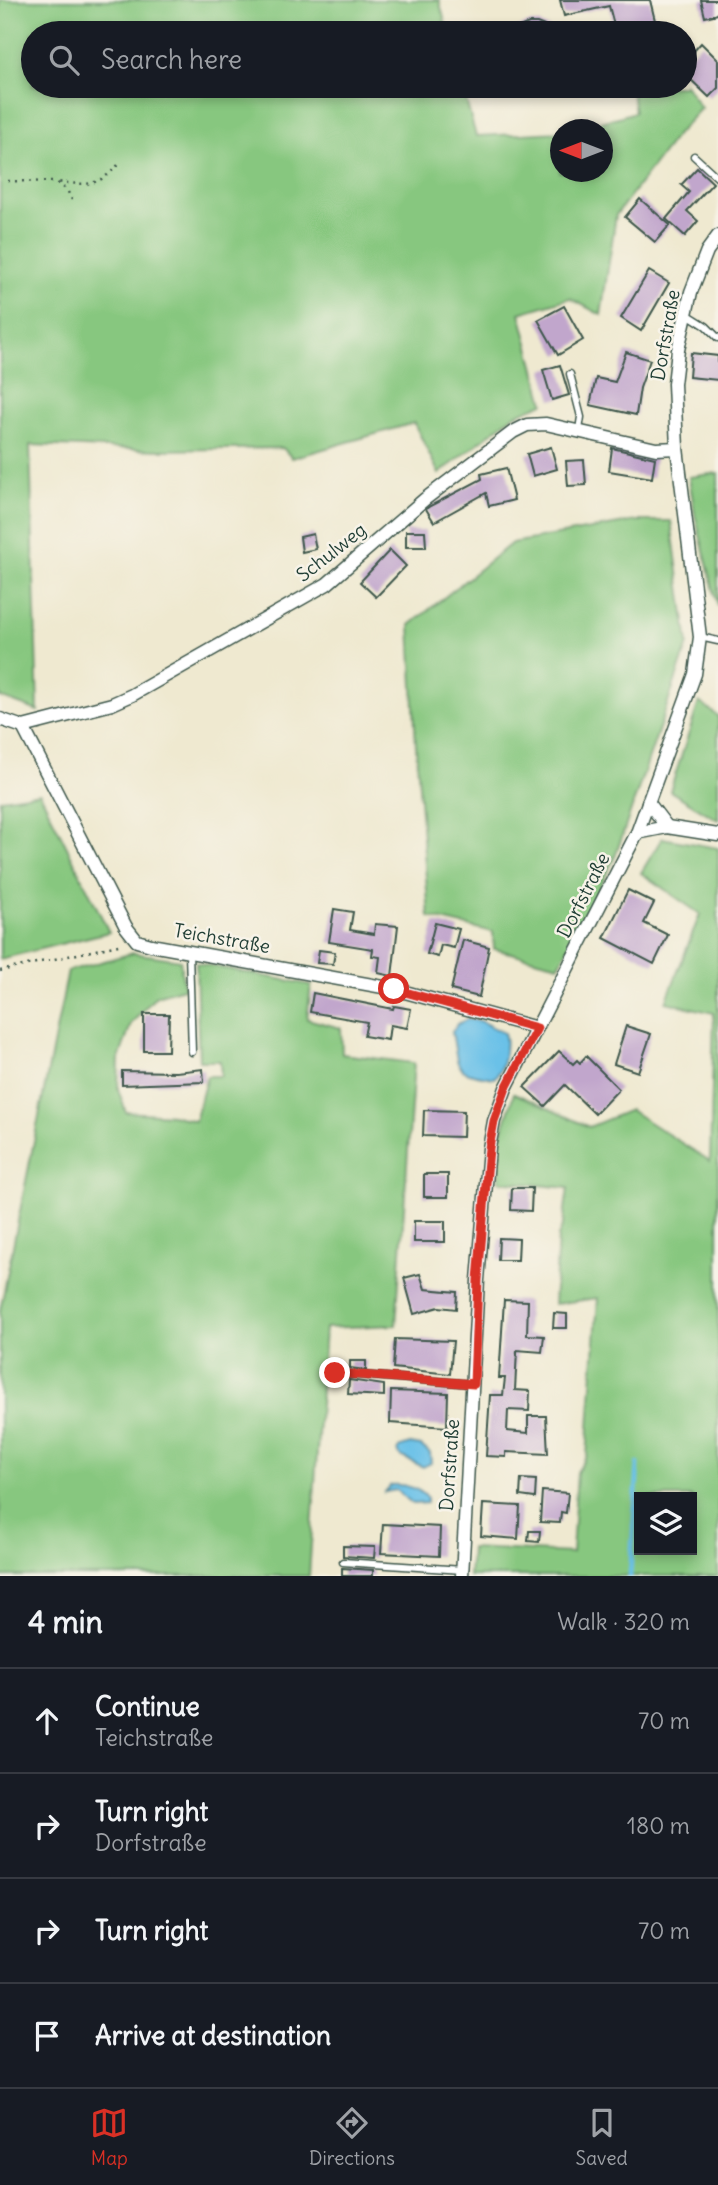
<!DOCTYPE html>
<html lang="en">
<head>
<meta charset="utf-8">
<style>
  :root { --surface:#171b24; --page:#20242c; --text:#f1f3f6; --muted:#9ea1a6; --line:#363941; --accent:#d93025 }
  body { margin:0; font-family:Delius,sans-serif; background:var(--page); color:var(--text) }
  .controls { position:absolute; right:21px; bottom:21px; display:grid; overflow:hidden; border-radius:0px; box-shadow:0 4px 10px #0003 }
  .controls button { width:63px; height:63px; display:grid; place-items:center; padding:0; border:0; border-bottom:2px solid var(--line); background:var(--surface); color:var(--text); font:35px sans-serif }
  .compass { position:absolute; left:550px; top:119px; width:63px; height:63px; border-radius:50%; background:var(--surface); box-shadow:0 4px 10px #0003; rotate:270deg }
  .stop { position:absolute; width:21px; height:21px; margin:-16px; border:5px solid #d93025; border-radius:50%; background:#fff }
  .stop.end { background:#d93025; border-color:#fff; box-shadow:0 2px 7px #0008 }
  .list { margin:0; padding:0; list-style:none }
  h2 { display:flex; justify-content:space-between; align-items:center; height:91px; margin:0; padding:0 28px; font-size:30px }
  h2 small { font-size:23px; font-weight:400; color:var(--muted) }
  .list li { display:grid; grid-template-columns:46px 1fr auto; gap:21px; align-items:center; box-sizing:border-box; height:105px; padding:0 28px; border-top:2px solid var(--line) }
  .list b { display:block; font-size:26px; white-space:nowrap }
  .list p { margin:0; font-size:23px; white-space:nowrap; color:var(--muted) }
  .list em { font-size:23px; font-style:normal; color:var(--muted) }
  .icon { flex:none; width:38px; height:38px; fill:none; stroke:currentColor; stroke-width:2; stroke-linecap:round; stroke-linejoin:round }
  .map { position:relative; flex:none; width:718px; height:1576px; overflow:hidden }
  .search { position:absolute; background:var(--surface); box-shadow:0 4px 10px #0003; left:21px; right:21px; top:21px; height:77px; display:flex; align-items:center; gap:18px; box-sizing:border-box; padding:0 24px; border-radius:38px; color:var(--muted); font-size:26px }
  .sheet { height:511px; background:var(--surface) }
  nav { display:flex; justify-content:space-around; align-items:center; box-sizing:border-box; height:98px; border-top:2px solid var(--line); background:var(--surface); font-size:19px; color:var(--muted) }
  nav a { display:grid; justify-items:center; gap:4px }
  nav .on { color:var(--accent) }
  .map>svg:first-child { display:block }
</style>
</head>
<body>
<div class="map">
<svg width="718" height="1576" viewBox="0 0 718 1576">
  <rect width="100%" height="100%" fill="#f7f3e8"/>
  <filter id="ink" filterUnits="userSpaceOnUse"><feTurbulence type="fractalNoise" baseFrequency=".0143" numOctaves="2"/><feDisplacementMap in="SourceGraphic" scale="14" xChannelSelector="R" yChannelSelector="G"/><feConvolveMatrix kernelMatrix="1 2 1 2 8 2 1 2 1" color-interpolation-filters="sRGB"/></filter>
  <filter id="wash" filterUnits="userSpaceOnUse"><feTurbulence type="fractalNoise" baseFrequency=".00686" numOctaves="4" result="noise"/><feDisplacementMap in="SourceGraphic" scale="28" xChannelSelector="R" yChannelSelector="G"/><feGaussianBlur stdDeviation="1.57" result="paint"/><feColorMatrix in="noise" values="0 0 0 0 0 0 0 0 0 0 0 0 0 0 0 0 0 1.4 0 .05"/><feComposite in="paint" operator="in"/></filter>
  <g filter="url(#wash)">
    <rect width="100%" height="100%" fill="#efe9d0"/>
    <g fill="#87c77f" stroke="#53825a" stroke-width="2" fill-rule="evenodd">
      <polygon points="0,0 439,0 448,33 33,33 33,86 462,86 476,136 560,132 560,172 602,172 602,130 578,129 635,112 631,86 685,86 685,84 701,108 678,133 616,215 601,315 570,298 520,313 544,403 514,415 439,474 414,423 292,458 283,448 159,450 30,445 38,711 0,697"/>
      <polygon points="718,473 718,607 695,515 689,477"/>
      <polygon points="636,521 671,521 688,644 615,857 559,965 494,949 493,932 429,917 416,747 410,625 512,543"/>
      <polygon points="699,702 718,716 718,820 670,791"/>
      <polygon points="40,793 109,932 0,959 0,799"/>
      <path d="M662 838 718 848V1576H469L471 1548 572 1553 577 1472 587 1456 598 1298 554 1304 558 1237 563 1224 568 1188 499 1181V1142L514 1093 589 1127 630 1110 710 1161 714 1013 666 1002 700 914 641 873ZM639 1497H692V1550H639Z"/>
      <polygon points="133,953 180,960 184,988 156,996 131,1024 119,1059 118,1089 126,1112 172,1115 195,1121 207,1076 221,1076 220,1061 199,1061 196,963 311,985 307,1019 341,1028 342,1054 414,1063 396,1325 325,1328 309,1576 0,1576 0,1311 68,971"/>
    </g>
    <g fill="#6bc1e8" stroke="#457f8e" stroke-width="2">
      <path d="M468 1019 480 1021 504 1033C508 1044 503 1071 494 1078 452 1071 460 1072 452 1032L457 1024Z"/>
      <polygon points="410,1444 421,1446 430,1453 431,1463 423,1467 400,1456 398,1450 401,1447"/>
      <path d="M391 1485C405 1484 417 1488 427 1497V1503L413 1504 396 1490 385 1492Z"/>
    </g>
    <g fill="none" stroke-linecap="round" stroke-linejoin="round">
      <polyline stroke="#6bc1e8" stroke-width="4.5" points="630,1576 638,1464"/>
    </g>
    <g id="blocks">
      <g fill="#c1a6cc">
        <polygon points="560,0 650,0 658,33 616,33 609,6 564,16"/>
        <polygon points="701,0 718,0 718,14 705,17"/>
        <polygon points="529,23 537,23 562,33 504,33"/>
        <polygon points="701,43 718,60 718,88 709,97 685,74 685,61"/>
        <polygon points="697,168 713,183 687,211 698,221 685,236 666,219 689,192 681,185"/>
        <polygon points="640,199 670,225 655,242 625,217"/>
        <polygon points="649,271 669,283 641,331 621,318"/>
        <polygon points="564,306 583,340 558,355 538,320"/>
        <polygon points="626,352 650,360 640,388 636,415 590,405 596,378 615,382"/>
        <polygon points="691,353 718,356 718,380 689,377"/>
        <polygon points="560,365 569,395 552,400 543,370"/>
        <polygon points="551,447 557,469 533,476 527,454"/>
        <polygon points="612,448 655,458 652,478 609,471"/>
        <polygon points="584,460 586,485 568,486 566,461"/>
        <polygon points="506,468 514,500 489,506 486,493 434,522 426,509 430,506 482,479 481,474"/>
        <polygon points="406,531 425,531 426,547 406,547"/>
        <polygon points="313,534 316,549 302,552 300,537"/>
        <polygon points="390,550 406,566 376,597 360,582"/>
        <polygon points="628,890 654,903 644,923 668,935 654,964 604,938"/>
        <polygon points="334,909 353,912 350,930 374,934 375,924 398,926 392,976 378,973 380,957 372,956 373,949 329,942"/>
        <polygon points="435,923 459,929 454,948 441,945 438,957 427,954"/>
        <polygon points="463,940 489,947 479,997 451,990"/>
        <polygon points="319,950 335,952 333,964 317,963"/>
        <polygon points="313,993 393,1009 394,1006 411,1009 407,1028 390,1025 388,1040 364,1036 367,1022 310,1012"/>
        <polygon points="144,1014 169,1014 168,1051 144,1051"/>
        <polygon points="626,1026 651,1034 638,1072 614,1064"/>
        <polygon points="559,1051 573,1064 577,1060 580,1063 586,1056 619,1089 595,1114 565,1085 545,1106 524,1087"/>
        <polygon points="203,1069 204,1082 122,1085 122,1071 176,1072"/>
        <polygon points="424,1110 464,1111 463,1137 423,1136"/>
        <rect x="424" y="1174" width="24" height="23"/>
        <polygon points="512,1188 532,1188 531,1211 511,1210"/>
        <rect x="414" y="1221" width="31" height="21"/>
        <polygon points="499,1238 519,1239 518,1260 498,1260"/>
        <polygon points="420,1274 425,1289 457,1292 456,1309 439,1307 414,1314 404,1278"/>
        <polygon points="504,1300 528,1301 527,1335 544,1336 542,1352 517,1350 515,1390 530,1391 529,1411 508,1410 507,1431 528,1433 528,1416 546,1416 548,1454 506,1452 506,1457 486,1456 490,1395 503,1395 505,1378 499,1378"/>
        <polygon points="554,1313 567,1314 567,1328 553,1328"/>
        <polygon points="395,1339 453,1341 450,1374 393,1368"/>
        <polygon points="350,1361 366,1361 366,1370 350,1368"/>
        <polygon points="349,1380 384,1385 384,1396 348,1394"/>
        <polygon points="391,1391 448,1393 447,1427 390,1423"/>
        <polygon points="521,1479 536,1480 535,1498 520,1496"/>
        <polygon points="542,1491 568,1493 566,1513 561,1512 560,1523 540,1522"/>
        <polygon points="483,1504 520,1506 518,1539 481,1536"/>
        <polygon points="383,1524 440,1527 439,1556 381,1553"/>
        <polygon points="529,1531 540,1531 539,1542 528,1541"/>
        <polygon points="343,1546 375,1547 374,1558 343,1556"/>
        <polygon points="342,1568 373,1570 373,1576 342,1576"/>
      </g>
    </g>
  </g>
  <g filter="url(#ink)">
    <use href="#blocks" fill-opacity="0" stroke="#3e574b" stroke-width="2"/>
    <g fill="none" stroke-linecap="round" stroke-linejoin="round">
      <g stroke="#3e574b" stroke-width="9">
        <g id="service">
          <polyline points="694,156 718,178"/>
          <polyline points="687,314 706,326 718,338"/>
          <polyline points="570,374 581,417 579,430"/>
          <polyline points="700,637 718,641"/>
          <polyline points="189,952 192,1052"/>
          <polyline points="335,1373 472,1384"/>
          <polyline points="343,1562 463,1570"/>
        </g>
      </g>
      <g stroke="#3e574b" stroke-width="15">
        <g id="minor">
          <polyline points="0,719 23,727 112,704 132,695 327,584 425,499 513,432 527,425 546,424 656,449 677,448"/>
          <polyline points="23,727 126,927 137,941 151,945 394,989 537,1028"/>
          <polyline points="648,802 667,827"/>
          <polyline points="637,833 667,827 718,835"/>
          <polyline points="462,1576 478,1280 489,1148 494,1121 506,1088 637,833 695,674 700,637 677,448 674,384 678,350 691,292 707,251 718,236"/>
        </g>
      </g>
      <g stroke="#3e574b" stroke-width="2.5" stroke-dasharray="2 5" stroke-linecap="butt">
        <polyline points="8,181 56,182"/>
        <path d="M72 200 67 190 56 182C87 184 95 189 118 165"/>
        <polyline points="0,971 123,944"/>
      </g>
      <use href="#service" stroke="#fff" stroke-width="6"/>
      <use href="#minor" stroke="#fff" stroke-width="12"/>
    </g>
  </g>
  <g fill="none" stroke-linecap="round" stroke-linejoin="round" filter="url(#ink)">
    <polyline stroke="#d93025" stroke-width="9" points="335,1373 474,1384 478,1280 489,1148 494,1121 506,1088 537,1028 394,989"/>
  </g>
  <g text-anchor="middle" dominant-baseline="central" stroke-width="5" stroke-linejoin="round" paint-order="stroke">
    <g font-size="19" fill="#1f3d34" stroke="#f7f3e8">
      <text transform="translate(665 335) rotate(-80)">Dorfstraße</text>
      <text transform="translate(331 552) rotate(-38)">Schulweg</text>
      <text transform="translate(583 895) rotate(-63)">Dorfstraße</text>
      <text transform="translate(222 938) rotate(10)">Teichstraße</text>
      <text transform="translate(449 1465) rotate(-86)">Dorfstraße</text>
    </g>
  </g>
</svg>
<div class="controls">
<button><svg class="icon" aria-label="layers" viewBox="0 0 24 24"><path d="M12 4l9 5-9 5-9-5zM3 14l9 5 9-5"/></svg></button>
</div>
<svg class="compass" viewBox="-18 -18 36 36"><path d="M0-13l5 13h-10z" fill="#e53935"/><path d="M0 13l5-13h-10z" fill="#9ea1a6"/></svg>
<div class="stop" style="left:394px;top:989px"></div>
<div class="stop end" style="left:335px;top:1373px"></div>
<div class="search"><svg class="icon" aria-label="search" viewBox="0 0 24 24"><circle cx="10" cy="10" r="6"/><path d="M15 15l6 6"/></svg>Search here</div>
</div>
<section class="sheet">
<h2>4 min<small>Walk · 320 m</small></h2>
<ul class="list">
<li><svg class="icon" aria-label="ahead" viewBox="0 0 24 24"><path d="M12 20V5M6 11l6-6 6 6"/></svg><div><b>Continue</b><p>Teichstraße</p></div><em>70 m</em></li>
<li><svg class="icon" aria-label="right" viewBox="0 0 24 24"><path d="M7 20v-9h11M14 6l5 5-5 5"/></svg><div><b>Turn right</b><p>Dorfstraße</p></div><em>180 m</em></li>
<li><svg class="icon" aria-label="right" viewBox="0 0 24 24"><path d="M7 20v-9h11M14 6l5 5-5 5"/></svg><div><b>Turn right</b></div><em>70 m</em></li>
<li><svg class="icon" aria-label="arrive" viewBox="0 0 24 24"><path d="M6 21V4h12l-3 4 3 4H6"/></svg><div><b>Arrive at destination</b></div></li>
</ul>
</section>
<nav>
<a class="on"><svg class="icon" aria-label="map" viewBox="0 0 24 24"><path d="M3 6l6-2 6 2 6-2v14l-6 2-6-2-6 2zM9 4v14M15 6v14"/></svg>Map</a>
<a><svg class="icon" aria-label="directions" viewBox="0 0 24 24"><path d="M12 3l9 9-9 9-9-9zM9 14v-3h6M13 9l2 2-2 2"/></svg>Directions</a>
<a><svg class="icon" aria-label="saved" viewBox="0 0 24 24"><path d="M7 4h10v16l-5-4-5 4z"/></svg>Saved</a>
</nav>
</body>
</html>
